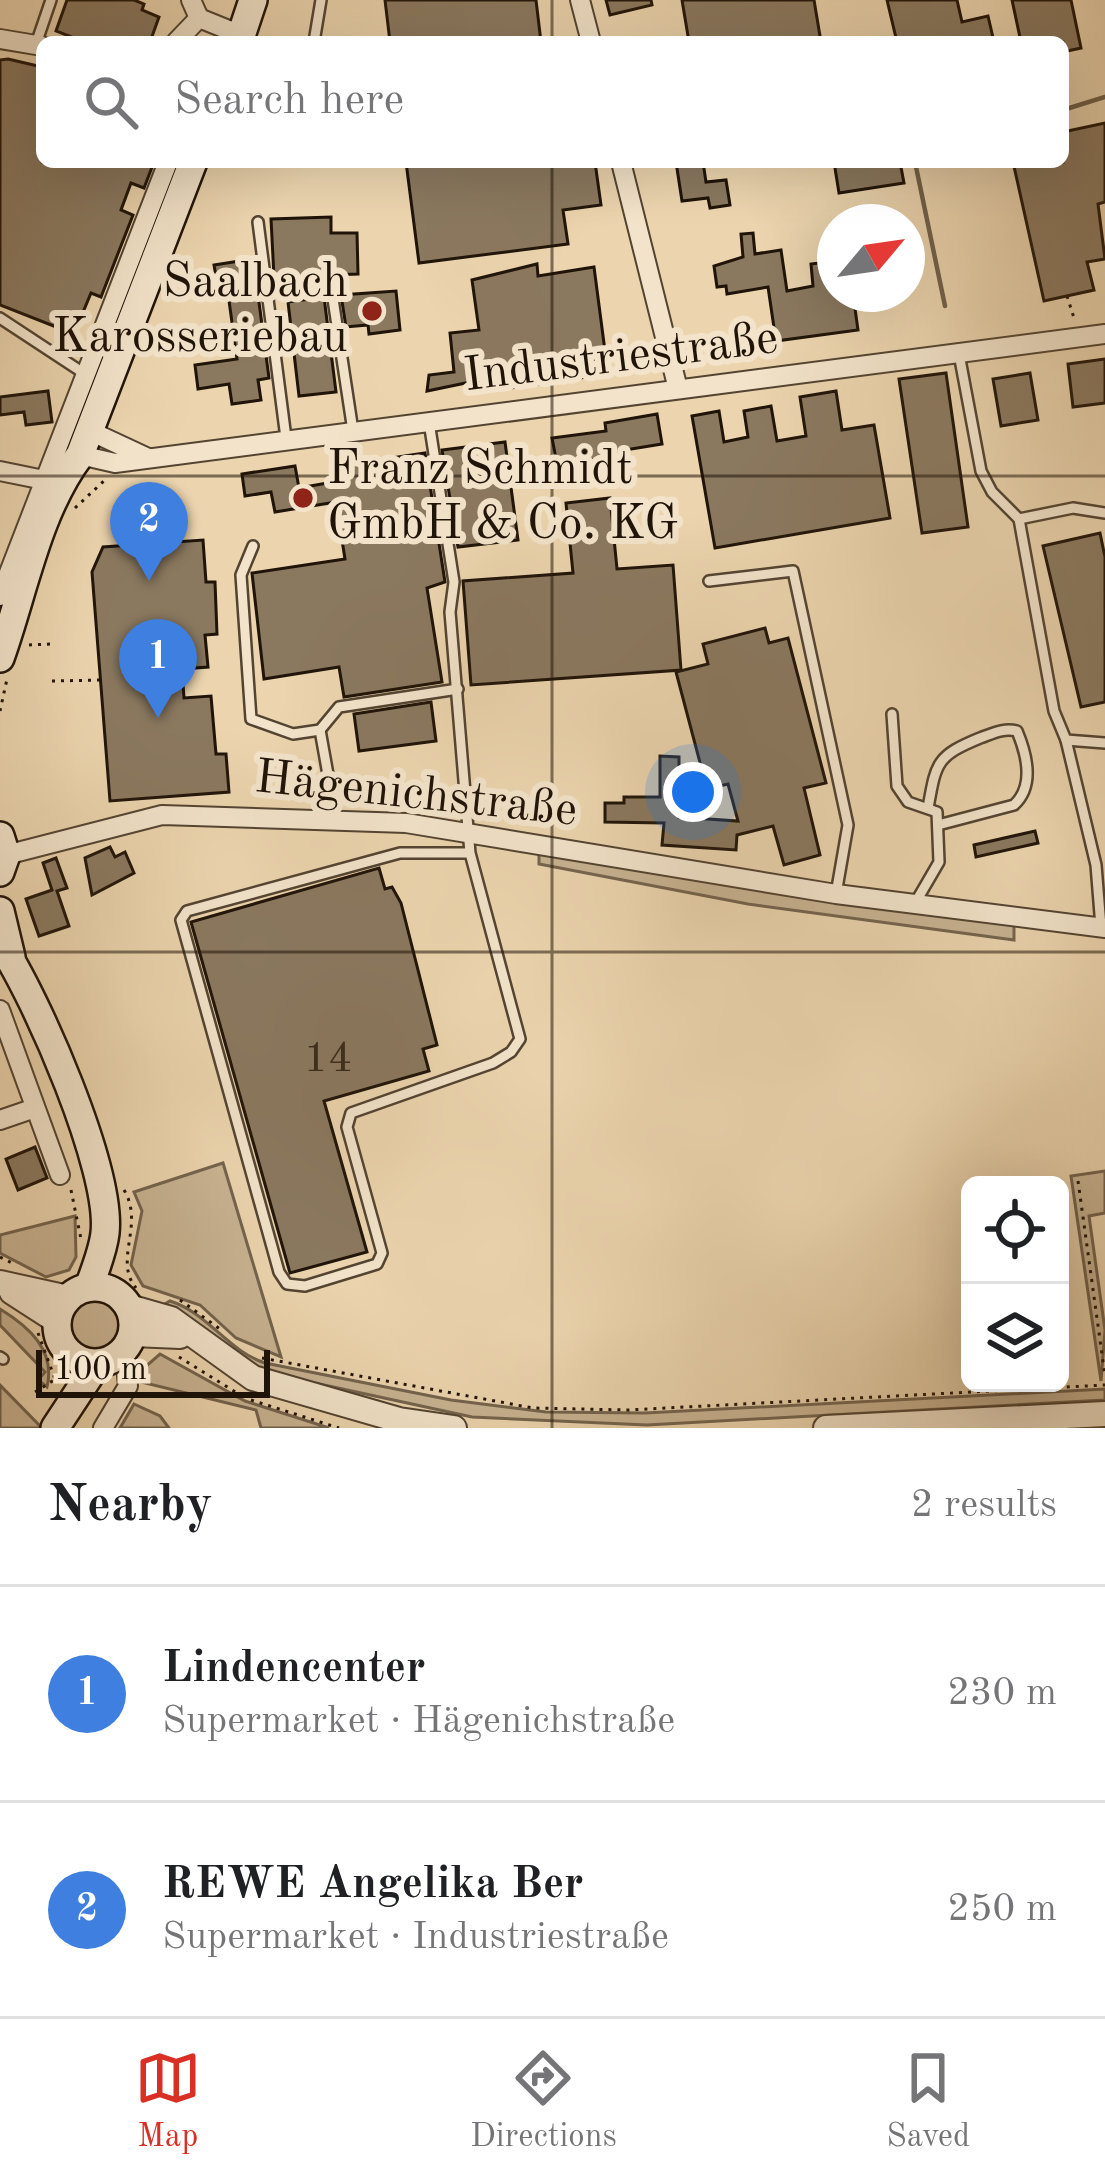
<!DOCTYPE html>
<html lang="en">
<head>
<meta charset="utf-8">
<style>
  :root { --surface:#fff; --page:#f6f6f6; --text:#202124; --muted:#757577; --line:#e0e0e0; --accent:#d93025 }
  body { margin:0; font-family:"Old Standard TT",serif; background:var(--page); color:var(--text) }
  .controls { position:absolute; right:36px; bottom:36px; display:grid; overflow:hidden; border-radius:18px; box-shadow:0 12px 48px #0002 }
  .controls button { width:108px; height:108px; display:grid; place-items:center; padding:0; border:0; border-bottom:3px solid var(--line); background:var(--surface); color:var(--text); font:60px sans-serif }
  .compass { position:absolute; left:817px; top:204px; width:108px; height:108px; border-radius:50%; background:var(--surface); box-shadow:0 12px 48px #0002; rotate:61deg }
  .scale { position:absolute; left:36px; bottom:30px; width:234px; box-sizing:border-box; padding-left:12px; border:6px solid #201409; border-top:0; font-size:33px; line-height:42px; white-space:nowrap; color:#201409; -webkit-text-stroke:9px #f2e3ca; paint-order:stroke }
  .you { position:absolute; left:693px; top:792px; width:42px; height:42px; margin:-30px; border:9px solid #fff; border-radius:50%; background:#1a73e8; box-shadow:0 0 0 18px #1a73e833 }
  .badge { display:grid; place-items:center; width:78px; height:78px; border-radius:50%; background:var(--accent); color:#fff; font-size:39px; font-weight:700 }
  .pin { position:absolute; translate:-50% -99px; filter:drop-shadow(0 3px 6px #0008) }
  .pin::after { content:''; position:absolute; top:63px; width:42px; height:36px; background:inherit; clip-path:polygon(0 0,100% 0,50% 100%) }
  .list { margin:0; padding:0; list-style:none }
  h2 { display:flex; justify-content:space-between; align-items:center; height:156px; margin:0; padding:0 48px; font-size:51px }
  h2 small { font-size:39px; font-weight:400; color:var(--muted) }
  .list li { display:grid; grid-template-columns:78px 1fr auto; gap:36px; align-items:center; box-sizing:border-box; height:216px; padding:0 48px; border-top:3px solid var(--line) }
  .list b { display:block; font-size:45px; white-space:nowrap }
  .list p { margin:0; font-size:39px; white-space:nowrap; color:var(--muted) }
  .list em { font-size:39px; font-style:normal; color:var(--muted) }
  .icon { flex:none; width:66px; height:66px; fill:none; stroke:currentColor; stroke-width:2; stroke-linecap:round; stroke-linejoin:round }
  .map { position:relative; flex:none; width:1105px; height:1428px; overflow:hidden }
  .search { position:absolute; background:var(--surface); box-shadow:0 12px 48px #0002; left:36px; right:36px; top:36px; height:132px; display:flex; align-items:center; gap:30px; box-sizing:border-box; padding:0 42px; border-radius:18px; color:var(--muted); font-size:45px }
  .sheet { height:588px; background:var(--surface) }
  nav { display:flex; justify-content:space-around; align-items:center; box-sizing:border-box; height:168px; border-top:3px solid var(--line); background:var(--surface); font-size:33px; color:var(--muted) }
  nav a { display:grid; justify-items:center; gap:6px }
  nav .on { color:var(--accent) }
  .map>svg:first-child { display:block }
</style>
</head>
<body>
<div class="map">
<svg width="1105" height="1428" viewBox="0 0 1105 1428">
  <rect width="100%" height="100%" fill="#ebd4ae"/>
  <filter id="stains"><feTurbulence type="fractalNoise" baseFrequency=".00167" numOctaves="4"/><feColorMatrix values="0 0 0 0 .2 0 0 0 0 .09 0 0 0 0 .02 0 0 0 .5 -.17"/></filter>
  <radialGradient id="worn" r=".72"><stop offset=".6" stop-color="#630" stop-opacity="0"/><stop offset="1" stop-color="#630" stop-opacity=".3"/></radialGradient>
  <g fill="#c8b392" stroke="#74644e" stroke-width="3">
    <polygon points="539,850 733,886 1014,923 1014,940 748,904 539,864"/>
    <polygon points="223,1163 281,1357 236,1338 200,1305 143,1286 131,1265 142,1211 134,1192"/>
    <polygon points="1105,1171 1105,1213 1089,1216 1105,1330 1101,1381 1071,1176"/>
    <polygon points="75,1216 76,1257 69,1270 46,1277 0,1253 0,1235"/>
    <circle cx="94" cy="1326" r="30"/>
    <path d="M170 1301C208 1313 228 1351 265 1363L451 1400 546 1412 645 1413 1105 1389V1400L647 1425 472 1417 264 1372 160 1307Z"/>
    <path d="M0 1309C28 1326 56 1350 47 1387L38 1380 45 1372 0 1325Z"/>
    <polygon points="160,1354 245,1401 329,1428 261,1428 256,1410 141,1382 137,1374"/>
    <polygon points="0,1385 41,1427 40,1428 0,1428"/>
    <polygon points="134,1404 160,1416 169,1428 120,1428"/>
  </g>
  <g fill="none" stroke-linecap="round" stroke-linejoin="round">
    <g stroke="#70604a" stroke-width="4.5">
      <polyline points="1063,110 1105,97"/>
      <polyline points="915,162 945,306"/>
    </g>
  </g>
  <g fill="#8a785f" stroke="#201409" stroke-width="3">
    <polygon points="67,0 134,0 144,4 142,10 159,17 150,42 84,42 56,31"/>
    <polygon points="385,0 536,0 541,42 390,42"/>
    <polygon points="606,0 651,0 652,5 610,15"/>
    <polygon points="682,0 814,0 821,42 689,42"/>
    <polygon points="887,0 957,0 962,22 988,16 994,42 897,42"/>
    <polygon points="1012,0 1071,0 1081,48 1063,52 1063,42 1021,42"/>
    <polygon points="8,59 42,67 42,162 154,162 144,188 131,183 121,210 133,215 101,297 91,293 74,334 0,305 0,60"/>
    <polygon points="1105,123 1105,202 1098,204 1105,259 1087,262 1094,290 1044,301 1013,162 1063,162 1063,132"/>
    <polygon points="406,162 595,162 601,205 563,210 568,244 419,263"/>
    <polygon points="676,162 703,162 706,182 726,180 730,205 710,208 708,198 682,201"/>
    <polygon points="834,162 900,162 904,183 839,193"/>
    <polygon points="331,217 331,233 357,233 358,274 274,277 271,219"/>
    <polygon points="753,233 755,254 781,250 787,291 813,286 811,264 835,261 835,294 853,294 858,330 776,341 768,287 727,294 726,286 717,287 714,266 743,257 741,234"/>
    <polygon points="246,260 250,288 257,287 269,378 258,380 261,400 232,404 229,384 198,389 195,365 237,359 227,286 218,288 214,265"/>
    <polygon points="537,264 538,276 594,267 608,374 510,388 507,365 479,368 480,380 427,391 429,375 454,372 450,333 479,330 472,280"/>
    <polygon points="396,291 400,330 369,334 368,325 346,327 341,295"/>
    <polygon points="324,297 336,392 299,396 288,302"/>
    <polygon points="1105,359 1105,403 1073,407 1068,364"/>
    <polygon points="946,373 968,527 922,533 899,379"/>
    <polygon points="1030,373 1038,420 1001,426 993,379"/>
    <polygon points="48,391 52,422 26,425 24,412 0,415 0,397"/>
    <polygon points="836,391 842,430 874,425 890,518 715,548 692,416 719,411 724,442 748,437 744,411 771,406 777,441 806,436 800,397"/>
    <polygon points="657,414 662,444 625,450 627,462 612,465 610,455 558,469 552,438 606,431 605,423"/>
    <polygon points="505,442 518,540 458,547 442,450"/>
    <polygon points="425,453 445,582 427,588 442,682 344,697 339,667 264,679 252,573 345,559 336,502 275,512 271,492 245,496 242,474 295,466 299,488 333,482 331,467"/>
    <polygon points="610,498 617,569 673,565 681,670 471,685 463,581 573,573 566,503"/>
    <polygon points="1100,533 1105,557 1105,702 1081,707 1043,546"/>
    <polygon points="203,540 206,582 215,582 217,634 205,635 208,667 182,669 184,698 211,696 216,754 226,754 229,792 110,801 92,572 103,547"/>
    <polygon points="765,628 769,643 788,638 826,783 804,788 820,855 784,865 773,826 737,835 736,850 662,845 664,823 605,822 605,803 624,803 624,797 660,797 660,756 679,757 679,817 738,821 728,784 707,789 676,672 708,664 703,644"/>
    <polygon points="431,702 436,741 359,751 354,714"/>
    <polygon points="1035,831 1038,843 976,857 974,845"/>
    <polygon points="110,847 115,857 125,852 134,873 92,895 85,858"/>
    <polygon points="56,858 67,888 57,891 69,926 39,936 26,899 52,890 43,863"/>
    <polygon points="379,868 385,889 392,887 401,903 437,1045 423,1049 429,1071 324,1101 367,1252 290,1273 191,922"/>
    <polygon points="35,1147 47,1178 18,1190 6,1159"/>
  </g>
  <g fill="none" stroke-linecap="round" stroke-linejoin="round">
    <g stroke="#534432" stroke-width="14">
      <g id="service">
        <polyline points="314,42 321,0"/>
        <polyline points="36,44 51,0"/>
        <polyline points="258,222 286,438"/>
        <polyline points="333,299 353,431"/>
        <polyline points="0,318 88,376"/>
        <polyline points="959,354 981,471 992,492 1019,519 1054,711 1066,740 1105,743"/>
        <polyline points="429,422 454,582 450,612 470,853 520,1039 511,1052 493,1063 351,1113 347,1127 382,1253 377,1264 305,1286 287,1284 279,1272 181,920 187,911 400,853 470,853"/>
        <polyline points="1019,519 1073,508 1105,513"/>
        <polyline points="253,546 241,575 251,719 293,734 320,730 339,707 458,689"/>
        <polyline points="709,581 793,571 848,825 836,894"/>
        <polyline points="892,714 897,786 908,802 937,812 939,862 914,905"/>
        <polyline points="320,730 336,819"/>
        <polyline points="1066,740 1096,865 1101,927"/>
        <path d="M928 808C936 763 936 756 980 738 994 733 1003 728 1017 731 1027 755 1035 786 1014 805L938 825"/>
        <polyline points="118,1356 127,1376"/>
        <polyline points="0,1357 3,1359"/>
      </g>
    </g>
    <g stroke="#534432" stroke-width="22">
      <g id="minor">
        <polyline points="580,0 591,42"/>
        <polyline points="199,18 241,35"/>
        <polyline points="0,39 42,46"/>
        <polyline points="176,42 199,18 191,0"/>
        <polyline points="621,162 678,389"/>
        <polyline points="90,431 148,458"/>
        <polyline points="80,455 115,463 1105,334"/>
        <polyline points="0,471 44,480"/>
        <polyline points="0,596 168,162"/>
        <polyline points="6,855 162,815 406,823 836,894 1105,928"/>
        <polyline points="0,1010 60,1175"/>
        <polyline points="0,1120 35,1108"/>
        <polyline points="103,1428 128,1386 127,1376"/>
      </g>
    </g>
    <g stroke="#534432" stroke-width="28">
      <g id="tertiary">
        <polyline points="0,1283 68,1298"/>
        <polyline points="12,1292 57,1321"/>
        <polyline points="129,1307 171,1319 253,1378 399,1420 454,1428"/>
        <polyline points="133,1334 180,1336"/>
        <polyline points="826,1428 1105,1414"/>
      </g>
    </g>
    <g stroke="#201409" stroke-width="32">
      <g id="secondary">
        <polyline points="239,42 253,0"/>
        <path d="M0 658C24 591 37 512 80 455L193 162"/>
        <polyline points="0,836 6,855 0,872"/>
        <polyline points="0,911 11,957"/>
        <path d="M0 943C36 996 112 1170 105 1233 103 1251 95 1270 89 1287"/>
        <circle cx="95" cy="1325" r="38"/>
        <polyline points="55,1428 97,1364"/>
      </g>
    </g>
    <g stroke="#201409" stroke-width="3" stroke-dasharray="3 6" stroke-linecap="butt">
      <polyline points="1067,296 1074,318"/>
      <polyline points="75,508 107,478"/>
      <polyline points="29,645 50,644"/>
      <polyline points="52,681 101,680"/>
      <polyline points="0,711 7,679"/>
      <polyline points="1078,1181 1105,1376"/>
      <polyline points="71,1190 81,1239"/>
      <path d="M124 1190C145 1225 113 1260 136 1288"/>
      <polyline points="0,1257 14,1264"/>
      <polyline points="180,1300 220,1329"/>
      <polyline points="38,1333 55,1379 62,1381"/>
      <polyline points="179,1357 237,1393"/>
      <polyline points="262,1358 533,1408 628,1410 1105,1385"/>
      <polyline points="35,1392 54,1380"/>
      <polyline points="251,1400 339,1428"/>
    </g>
    <use href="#service" stroke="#f2e3ca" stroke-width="9"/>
    <use href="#minor" stroke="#f2e3ca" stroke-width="18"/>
    <use href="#tertiary" stroke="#f2e3ca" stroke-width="24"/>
    <use href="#secondary" stroke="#f2e3ca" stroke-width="27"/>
  </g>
  <path fill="none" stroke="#201409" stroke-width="3" stroke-opacity="0.55" d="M552 0V42M552 162V1428M0 476H1105M0 952H1105"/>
  <g fill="#8f2418" stroke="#f2e3ca" stroke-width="4.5">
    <circle cx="372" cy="311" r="12"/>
    <circle cx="303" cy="498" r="12"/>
  </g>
  <g text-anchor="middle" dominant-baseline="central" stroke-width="12" stroke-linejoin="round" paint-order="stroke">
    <g font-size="42" fill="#3a2d1e">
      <text x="328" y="1060">14</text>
    </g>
    <g font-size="48" fill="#201409" stroke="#f2e3ca" text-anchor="end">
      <text x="348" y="283">Saalbach<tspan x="348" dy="55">Karosseriebau</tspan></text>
      <text x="327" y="470" text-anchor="start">Franz Schmidt<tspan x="327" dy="55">GmbH &amp; Co. KG</tspan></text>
    </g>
    <g font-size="48" fill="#201409" stroke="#f2e3ca">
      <text transform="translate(621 358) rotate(-7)">Industriestraße</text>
      <text transform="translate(416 795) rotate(6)">Hägenichstraße</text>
    </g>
  </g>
  <rect width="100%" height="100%" filter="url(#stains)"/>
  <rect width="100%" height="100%" fill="url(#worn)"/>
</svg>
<div class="controls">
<button><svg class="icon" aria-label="locate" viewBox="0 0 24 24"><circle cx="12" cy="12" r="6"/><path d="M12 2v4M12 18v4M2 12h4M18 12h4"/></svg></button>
<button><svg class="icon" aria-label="layers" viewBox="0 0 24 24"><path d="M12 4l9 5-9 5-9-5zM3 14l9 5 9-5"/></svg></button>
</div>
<svg class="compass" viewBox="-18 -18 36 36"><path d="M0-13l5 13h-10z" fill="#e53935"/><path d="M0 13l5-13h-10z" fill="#757577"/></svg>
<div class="scale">100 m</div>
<div class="you"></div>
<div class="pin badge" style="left:158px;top:718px;background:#3f7fe0">1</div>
<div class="pin badge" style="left:149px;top:581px;background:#3f7fe0">2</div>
<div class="search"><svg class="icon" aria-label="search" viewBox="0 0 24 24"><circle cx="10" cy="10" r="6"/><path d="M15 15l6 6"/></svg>Search here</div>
</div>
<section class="sheet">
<h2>Nearby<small>2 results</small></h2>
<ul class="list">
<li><span class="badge" style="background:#3f7fe0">1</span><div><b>Lindencenter</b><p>Supermarket · Hägenichstraße</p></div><em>230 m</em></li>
<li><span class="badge" style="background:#3f7fe0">2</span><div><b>REWE Angelika Ber</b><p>Supermarket · Industriestraße</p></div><em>250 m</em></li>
</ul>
</section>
<nav>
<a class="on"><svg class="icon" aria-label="map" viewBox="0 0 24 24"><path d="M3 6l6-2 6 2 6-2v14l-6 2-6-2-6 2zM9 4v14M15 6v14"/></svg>Map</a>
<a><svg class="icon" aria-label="directions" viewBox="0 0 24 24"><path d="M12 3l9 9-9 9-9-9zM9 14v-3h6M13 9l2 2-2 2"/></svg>Directions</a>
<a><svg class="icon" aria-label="saved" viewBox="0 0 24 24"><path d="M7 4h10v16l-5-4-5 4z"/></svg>Saved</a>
</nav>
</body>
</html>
